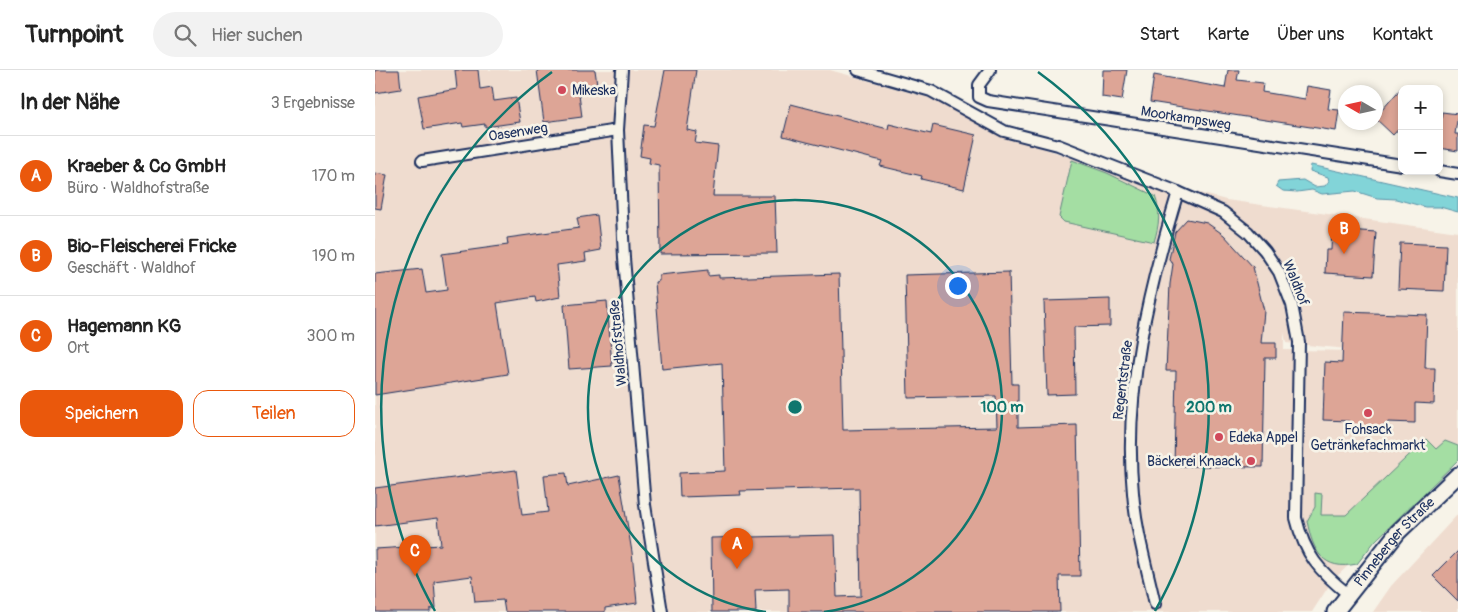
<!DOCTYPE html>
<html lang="de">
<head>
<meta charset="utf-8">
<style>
  :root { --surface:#fff; --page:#f2f2f2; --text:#222; --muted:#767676; --line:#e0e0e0; --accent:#ea580c }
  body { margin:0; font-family:Pangolin,sans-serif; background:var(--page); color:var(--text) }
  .controls { position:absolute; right:15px; top:15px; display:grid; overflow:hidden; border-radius:10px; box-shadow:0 2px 8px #0003 }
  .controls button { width:45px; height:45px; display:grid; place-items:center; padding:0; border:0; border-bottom:1px solid var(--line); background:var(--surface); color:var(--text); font:25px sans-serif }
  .compass { position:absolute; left:963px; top:15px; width:45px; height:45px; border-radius:50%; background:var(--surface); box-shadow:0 2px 8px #0003; rotate:279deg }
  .you { position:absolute; left:582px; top:215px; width:18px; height:18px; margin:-12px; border:4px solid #fff; border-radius:50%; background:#1a73e8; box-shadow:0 0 0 8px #1a73e833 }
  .badge { display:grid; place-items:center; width:32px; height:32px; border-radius:50%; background:var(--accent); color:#fff; font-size:16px; font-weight:700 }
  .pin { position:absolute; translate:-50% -41px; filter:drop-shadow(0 1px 2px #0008) }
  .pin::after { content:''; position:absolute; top:26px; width:18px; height:15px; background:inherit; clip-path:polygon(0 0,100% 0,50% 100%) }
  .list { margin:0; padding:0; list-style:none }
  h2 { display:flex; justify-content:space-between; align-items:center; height:65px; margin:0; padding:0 20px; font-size:21px }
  h2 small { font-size:16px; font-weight:400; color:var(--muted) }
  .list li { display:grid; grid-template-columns:32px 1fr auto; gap:15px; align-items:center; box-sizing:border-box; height:80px; padding:0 20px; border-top:1px solid var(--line) }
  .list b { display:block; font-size:19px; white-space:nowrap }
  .list p { margin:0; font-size:16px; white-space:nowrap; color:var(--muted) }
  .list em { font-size:16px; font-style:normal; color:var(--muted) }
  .actions { display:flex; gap:10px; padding:15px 20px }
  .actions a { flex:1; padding:11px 0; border:1px solid var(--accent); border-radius:15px; text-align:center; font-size:18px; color:var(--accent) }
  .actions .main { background:var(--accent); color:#fff }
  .icon { flex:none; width:28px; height:28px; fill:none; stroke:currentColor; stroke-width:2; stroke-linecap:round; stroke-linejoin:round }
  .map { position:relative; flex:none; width:1083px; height:542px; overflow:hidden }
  header { display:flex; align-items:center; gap:30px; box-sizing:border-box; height:70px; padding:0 25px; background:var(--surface); border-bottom:1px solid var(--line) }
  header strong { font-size:24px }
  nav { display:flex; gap:28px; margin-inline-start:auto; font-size:18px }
  .search { width:350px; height:45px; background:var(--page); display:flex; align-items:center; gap:12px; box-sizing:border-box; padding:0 18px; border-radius:28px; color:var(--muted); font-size:19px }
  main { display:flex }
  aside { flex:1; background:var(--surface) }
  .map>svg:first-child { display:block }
</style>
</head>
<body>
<header>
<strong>Turnpoint</strong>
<div class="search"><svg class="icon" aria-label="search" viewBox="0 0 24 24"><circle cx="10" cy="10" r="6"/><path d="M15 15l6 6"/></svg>Hier suchen</div>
<nav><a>Start</a><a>Karte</a><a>Über uns</a><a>Kontakt</a></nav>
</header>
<main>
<aside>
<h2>In der Nähe<small>3 Ergebnisse</small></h2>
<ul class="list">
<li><span class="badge">A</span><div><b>Kraeber &amp; Co GmbH</b><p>Büro · Waldhofstraße</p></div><em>170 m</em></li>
<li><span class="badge">B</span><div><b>Bio-Fleischerei Fricke</b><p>Geschäft · Waldhof</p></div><em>190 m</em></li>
<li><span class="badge">C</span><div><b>Hagemann KG</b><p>Ort</p></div><em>300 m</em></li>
</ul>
<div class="actions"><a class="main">Speichern</a><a>Teilen</a></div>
</aside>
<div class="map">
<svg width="1083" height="542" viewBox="0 0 1083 542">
  <rect width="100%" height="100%" fill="#f7f3e8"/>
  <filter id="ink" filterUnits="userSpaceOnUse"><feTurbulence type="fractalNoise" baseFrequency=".02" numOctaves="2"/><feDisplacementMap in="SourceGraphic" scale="10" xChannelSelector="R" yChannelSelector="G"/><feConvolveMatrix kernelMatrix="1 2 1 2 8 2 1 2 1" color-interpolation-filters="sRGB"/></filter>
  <g filter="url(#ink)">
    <g fill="#efdccf" fill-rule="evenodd">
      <path d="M0 0H455L559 29 629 65 715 94 851 130 1083 162V390L957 511 937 542H0ZM909 262 911 273 993 281 909 280Z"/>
      <polygon points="1083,444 1083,542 998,542 1016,516"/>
    </g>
    <g fill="#a4dea3" stroke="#608680">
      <path d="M697 90 732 103 780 126C786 143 784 155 779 172L689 152 684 147Z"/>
      <path d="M1051 369 1061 379 1070 371 1083 376V390L1000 471 982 494C948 501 938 482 932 451L940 437V423L947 424 946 445H971Z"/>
    </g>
    <polygon fill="#82d4d8" stroke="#5992a7" points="936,95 1083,128 1083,142 1065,137 1050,137 1021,129 1002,128 980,121 947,124 937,120 922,122 908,121 901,116 903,112 928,110 940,117 950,116 954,111 953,107 935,101"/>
    <g fill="#dda596" stroke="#1b2f5e">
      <polygon points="0,0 24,0 26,19 0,23"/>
      <polygon points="80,0 103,0 105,19 117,17 119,31 141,28 145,52 110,57 110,54 88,57 87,53 49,59 43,26 82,19"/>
      <polygon points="162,0 220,0 222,14 203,16 207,47 169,52"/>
      <polygon points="290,0 321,0 312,60 322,62 320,73 343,76 338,126 400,126 402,183 285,184 284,95 274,93 275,88 265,86 269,55 279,56"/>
      <polygon points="728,0 752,0 747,30 727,27"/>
      <polygon points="853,0 864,0 862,10 888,13 887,22 930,29 932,16 956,20 953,39 964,40 961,61 775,32 779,5 850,18"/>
      <polygon points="1027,17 1027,55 1018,65 1000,48"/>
      <polygon points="416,34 513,59 514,54 556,64 558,55 601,65 589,119 546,109 547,106 505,96 507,91 408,66"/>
      <polygon points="1067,42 1083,44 1080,64 1083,64 1083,81 1064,78"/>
      <polygon points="0,103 12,105 6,139 0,138"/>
      <polygon points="222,145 226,180 210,183 211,191 182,195 185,227 161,232 160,227 122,233 133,304 0,325 0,204 47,199 51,223 72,220 67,184 133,175 132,168 204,158 202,148"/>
      <polygon points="812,149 832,153 849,165 878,197 889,241 886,273 901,273 901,288 890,288 888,397 799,396 801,301 791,301 795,214 798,194 794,189 800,162"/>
      <polygon points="957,159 1001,162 998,206 950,203 951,180 956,180"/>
      <polygon points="1025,173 1071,175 1069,221 1023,219"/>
      <polygon points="333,200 333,206 344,205 344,208 464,204 468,360 622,357 621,326 533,328 530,205 634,202 637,314 643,314 643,357 702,355 705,506 684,506 685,542 414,542 414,519 380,520 381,542 337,542 336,468 460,465 462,527 486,526 484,418 365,421 366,425 305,427 304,403 350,401 347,293 287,299 280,212 284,211 284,205"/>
      <polygon points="735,229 735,256 699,257 700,324 672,325 669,231"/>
      <polygon points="232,231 237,296 194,299 189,235"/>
      <polygon points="969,242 1052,245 1050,298 1060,298 1059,334 1040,333 1040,353 1013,352 1005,360 981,359 974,351 948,350 950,292 967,293"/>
      <polygon points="141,400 147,445 173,442 169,405 191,403 193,416 244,405 257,482 262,533 230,538 230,542 130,542 128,530 100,532 97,506 59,511 61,538 55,539 55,542 1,542 0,479 66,475 63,448 0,456 0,418"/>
      <polygon points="1083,481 1083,531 1058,506"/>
    </g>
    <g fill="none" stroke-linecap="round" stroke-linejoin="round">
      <g stroke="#1b2f5e" stroke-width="14">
        <g id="minor">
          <polyline points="247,0 243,60 249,188 270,435 287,542"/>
          <path d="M483 0 556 21 629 61 683 75 803 122 848 142 873 162 890 181 904 202 917 235 924 272 921 448C930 485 944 501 973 524"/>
          <polyline points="615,0 604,15 604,27 613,31 1027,95"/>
          <polyline points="47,91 243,60"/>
          <polyline points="1064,101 1083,104"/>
          <path d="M780 534C772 498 761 461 758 423 748 322 774 218 803 122"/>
        </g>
      </g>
      <g stroke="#1b2f5e" stroke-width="19">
        <g id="secondary">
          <path id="s1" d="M960 542 1023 462 1083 405"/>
        </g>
      </g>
      <use href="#minor" stroke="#f7f3e8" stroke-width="10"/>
      <use href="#secondary" stroke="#f7f3e8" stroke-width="15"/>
    </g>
  </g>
  <g fill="none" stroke="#0f766e" stroke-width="2.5">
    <path d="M391 542A207 207 0 1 1 449 542"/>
    <path d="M60 541A414 414 0 0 1 177 2M663 2A414 414 0 0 1 780 541"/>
  </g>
  <g fill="#d1495b" stroke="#f7f3e8" stroke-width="2">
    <circle cx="187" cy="20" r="5"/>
    <circle cx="993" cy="343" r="5"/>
    <circle cx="844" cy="367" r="5"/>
    <circle cx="876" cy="391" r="5"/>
  </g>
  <g text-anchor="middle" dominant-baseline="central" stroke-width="5" stroke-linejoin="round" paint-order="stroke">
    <g font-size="14" fill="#1b2f5e" stroke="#f7f3e8" text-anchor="start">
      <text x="197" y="20">Mikeska</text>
      <text x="993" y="359" text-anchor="middle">Fohsack<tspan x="993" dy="16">Getränkefachmarkt</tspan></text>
      <text x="854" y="367">Edeka Appel</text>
      <text x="866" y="391" text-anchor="end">Bäckerei Knaack</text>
    </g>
    <g font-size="14" fill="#1b2f5e" stroke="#f7f3e8">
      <text transform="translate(811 48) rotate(9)">Moorkampsweg</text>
      <text transform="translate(143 62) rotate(-9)">Oasenweg</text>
      <text transform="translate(921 213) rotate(68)">Waldhof</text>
      <text transform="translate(243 273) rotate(-95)">Waldhofstraße</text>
      <text transform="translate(748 310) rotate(-83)">Regentstraße</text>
      <text stroke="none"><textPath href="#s1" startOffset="92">Pinneberger Straße</textPath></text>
    </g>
  </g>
  <circle cx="420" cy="337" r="8" fill="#0f766e" stroke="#f7f3e8" stroke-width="2.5"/>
  <g font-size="15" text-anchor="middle" font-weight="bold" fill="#0f766e" stroke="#f7f3e8" stroke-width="5" stroke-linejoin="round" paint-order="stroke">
    <text x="627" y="342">100 m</text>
    <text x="834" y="342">200 m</text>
  </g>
</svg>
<div class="controls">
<button>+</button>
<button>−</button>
</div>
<svg class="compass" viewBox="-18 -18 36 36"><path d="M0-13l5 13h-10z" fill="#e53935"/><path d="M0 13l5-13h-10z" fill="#767676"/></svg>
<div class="you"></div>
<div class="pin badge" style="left:362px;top:499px">A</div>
<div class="pin badge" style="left:969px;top:184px">B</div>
<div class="pin badge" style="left:40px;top:506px">C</div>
</div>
</main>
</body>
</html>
